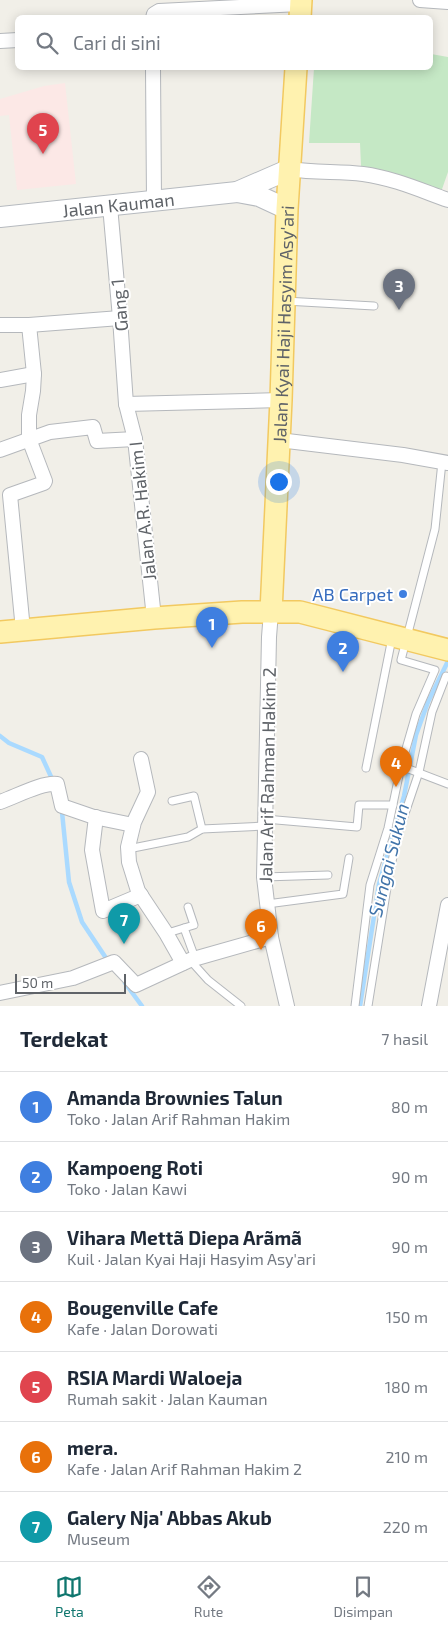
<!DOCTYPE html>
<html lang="id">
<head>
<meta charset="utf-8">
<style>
  :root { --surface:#fff; --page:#f2f2f3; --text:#1f2937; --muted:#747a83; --line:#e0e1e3; --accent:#0f766e }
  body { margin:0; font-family:"Exo 2",sans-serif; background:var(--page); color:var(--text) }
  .scale { position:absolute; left:15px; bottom:12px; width:111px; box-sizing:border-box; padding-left:5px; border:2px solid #5f6368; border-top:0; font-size:14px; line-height:18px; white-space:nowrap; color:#5f6368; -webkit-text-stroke:4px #fff; paint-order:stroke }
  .you { position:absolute; left:278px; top:481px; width:18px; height:18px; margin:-12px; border:4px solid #fff; border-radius:50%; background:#1a73e8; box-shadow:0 0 0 8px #1a73e833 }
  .badge { display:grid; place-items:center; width:32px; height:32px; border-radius:50%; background:var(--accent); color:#fff; font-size:16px; font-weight:700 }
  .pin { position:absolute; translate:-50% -41px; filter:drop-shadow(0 1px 2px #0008) }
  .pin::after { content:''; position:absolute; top:26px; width:18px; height:15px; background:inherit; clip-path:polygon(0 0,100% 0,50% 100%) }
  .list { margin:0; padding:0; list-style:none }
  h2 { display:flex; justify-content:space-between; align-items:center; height:65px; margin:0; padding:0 20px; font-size:21px }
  h2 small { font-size:16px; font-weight:400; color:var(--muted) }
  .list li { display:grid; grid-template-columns:32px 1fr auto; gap:15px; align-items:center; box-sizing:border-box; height:70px; padding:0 20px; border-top:1px solid var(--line) }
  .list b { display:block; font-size:19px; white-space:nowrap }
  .list p { margin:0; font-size:16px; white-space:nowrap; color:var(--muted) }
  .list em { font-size:16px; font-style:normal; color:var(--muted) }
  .icon { flex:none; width:28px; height:28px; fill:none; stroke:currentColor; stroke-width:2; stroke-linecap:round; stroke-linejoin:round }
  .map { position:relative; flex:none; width:448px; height:1006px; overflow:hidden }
  .search { position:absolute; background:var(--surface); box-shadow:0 2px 12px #0003; left:15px; right:15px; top:15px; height:55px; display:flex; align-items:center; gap:12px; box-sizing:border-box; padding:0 18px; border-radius:8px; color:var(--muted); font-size:19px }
  .sheet { height:555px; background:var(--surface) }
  nav { display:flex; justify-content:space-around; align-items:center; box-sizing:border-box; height:70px; border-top:1px solid var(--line); background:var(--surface); font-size:14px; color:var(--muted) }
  nav a { display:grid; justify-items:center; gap:2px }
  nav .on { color:var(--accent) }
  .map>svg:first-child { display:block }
</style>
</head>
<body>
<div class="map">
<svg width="448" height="1006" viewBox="0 0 448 1006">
  <rect width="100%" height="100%" fill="#f1efe8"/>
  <polygon fill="#fce8e6" points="65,83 76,184 17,190 9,115 0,116 0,99 44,86"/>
  <polygon fill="#c5e8c5" points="431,54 448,57 448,172 441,192 392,175 361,166 360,143 309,143 314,68 430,68"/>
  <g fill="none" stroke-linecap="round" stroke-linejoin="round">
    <g stroke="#aadaff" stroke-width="4.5">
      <polyline points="0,736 9,743 42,757 53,781"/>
      <polyline points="62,812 69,882 82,922 108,961"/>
      <polyline points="125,983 142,1006"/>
      <polyline points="360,1006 379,884 404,796 416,735 428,702 448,661"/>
    </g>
    <g stroke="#b5b8bc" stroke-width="9">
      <g id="lane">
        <polyline points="285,301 374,306"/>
        <polyline points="401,766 448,784"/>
        <polyline points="366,768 392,638"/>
        <polyline points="172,801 194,796 202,829"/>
        <polyline points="265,819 357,827 359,805 393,805"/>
        <polyline points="128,849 188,837 202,829 265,826"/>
        <polyline points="264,877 328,875"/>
        <polyline points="267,904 343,894 349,858"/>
        <polyline points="188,907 194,925 184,928 195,958"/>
        <polyline points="171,932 184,928"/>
        <polyline points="190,960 208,980 241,1006"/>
        <polyline points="355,1006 370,885 388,828 401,766 416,714 435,670 401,660 435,529 442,462"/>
        <polyline points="368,1006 389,875 398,834 419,772 432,712 446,676 448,677"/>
      </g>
    </g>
    <g stroke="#b5b8bc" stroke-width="16">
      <g id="street">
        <polyline points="420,0 448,2"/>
        <polyline points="153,18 154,14 159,11 300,4"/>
        <polyline points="0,41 18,40"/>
        <polyline points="153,68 154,201"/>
        <path d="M290 169C314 173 339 171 363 174 393 178 420 190 448 200"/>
        <polyline points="110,206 120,318 126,404 135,439 154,618"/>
        <polyline points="0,325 29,325 120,318"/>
        <polyline points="0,380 34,374"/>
        <polyline points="126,404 281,400"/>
        <polyline points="279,440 403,455 448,463"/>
        <polyline points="0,450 50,432 93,427 97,441 135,439"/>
        <polyline points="271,612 269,637 264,877 271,937 287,1006"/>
        <polyline points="23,630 10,495 44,483 45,481 29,439 29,415 33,391 34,374 29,325"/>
        <polyline points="141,759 148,792 134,822 128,847 129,862 138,891 166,933 183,963"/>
        <path d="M0 802C15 797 42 782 57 784L62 806 94 817 133 825"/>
        <polyline points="96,817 92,850 103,911 141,895"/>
        <polyline points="0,993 73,978 114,962 136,985 190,960 271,937"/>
        <polyline points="429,1006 448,905"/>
      </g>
    </g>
    <g stroke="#b6babf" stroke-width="22">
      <g id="secondary">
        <polyline points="237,192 259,196 287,209"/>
        <path id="s1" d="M0 217 237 192 290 169"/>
      </g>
    </g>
    <g stroke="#f2c960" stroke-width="24">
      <g id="primary">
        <polyline points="300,18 301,0"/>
        <path id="s2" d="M271 612 281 400 287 209 296 68"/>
        <polyline points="0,632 154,618 242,612 300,612 448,650"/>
      </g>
    </g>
    <use href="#lane" stroke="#fff" stroke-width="7"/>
    <use href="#street" stroke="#fff" stroke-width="14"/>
    <use href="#secondary" stroke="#fff" stroke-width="20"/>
    <use href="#primary" stroke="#fff2af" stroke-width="21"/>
  </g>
  <circle fill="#3f7fe0" stroke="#fff" stroke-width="2" cx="403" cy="594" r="5"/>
  <g text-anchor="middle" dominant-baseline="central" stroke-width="4" stroke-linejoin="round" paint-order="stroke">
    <g font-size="18" fill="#5f6368" stroke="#fff">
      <text stroke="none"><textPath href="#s1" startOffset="119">Jalan Kauman</textPath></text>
      <text transform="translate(119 305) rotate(-95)">Gang 1</text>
      <text stroke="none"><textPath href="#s2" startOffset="288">Jalan Kyai Haji Hasyim Asy'ari</textPath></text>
      <text transform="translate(142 511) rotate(-96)">Jalan A.R. Hakim I</text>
      <text transform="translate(267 775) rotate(-89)">Jalan Arif Rahman Hakim 2</text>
    </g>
    <g font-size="18" fill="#366cbe" stroke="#fff" text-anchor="end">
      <text x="393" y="594">AB Carpet</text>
    </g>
    <g font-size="19" font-style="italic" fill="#4174aa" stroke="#fff">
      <text transform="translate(388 860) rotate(-76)">Sungai Sukun</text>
    </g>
  </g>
</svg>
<div class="scale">50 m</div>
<div class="you"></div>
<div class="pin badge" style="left:212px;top:648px;background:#3f7fe0">1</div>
<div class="pin badge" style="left:343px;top:672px;background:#3f7fe0">2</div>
<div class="pin badge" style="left:399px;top:310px;background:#6b7280">3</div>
<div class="pin badge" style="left:396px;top:787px;background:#e8710a">4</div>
<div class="pin badge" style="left:43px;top:154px;background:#e0444e">5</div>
<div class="pin badge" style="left:261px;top:950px;background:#e8710a">6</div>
<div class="pin badge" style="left:124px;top:944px;background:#0f9aa8">7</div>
<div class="search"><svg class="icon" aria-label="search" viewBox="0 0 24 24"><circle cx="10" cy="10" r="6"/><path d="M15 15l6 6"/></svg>Cari di sini</div>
</div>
<section class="sheet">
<h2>Terdekat<small>7 hasil</small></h2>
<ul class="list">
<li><span class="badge" style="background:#3f7fe0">1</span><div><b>Amanda Brownies Talun</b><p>Toko · Jalan Arif Rahman Hakim</p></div><em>80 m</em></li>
<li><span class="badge" style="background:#3f7fe0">2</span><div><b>Kampoeng Roti</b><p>Toko · Jalan Kawi</p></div><em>90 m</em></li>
<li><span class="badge" style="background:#6b7280">3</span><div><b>Vihara Mettã Diepa Arãmã</b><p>Kuil · Jalan Kyai Haji Hasyim Asy'ari</p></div><em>90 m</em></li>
<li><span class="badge" style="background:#e8710a">4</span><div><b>Bougenville Cafe</b><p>Kafe · Jalan Dorowati</p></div><em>150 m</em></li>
<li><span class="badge" style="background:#e0444e">5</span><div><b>RSIA Mardi Waloeja</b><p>Rumah sakit · Jalan Kauman</p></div><em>180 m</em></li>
<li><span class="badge" style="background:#e8710a">6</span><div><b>mera.</b><p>Kafe · Jalan Arif Rahman Hakim 2</p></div><em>210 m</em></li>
<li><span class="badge" style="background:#0f9aa8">7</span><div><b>Galery Nja' Abbas Akub</b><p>Museum</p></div><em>220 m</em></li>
</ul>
</section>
<nav>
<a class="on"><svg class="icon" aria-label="map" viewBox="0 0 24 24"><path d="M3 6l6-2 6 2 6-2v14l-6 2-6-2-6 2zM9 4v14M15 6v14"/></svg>Peta</a>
<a><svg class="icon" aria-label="directions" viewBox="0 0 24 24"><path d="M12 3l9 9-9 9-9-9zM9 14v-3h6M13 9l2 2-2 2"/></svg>Rute</a>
<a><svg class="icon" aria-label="saved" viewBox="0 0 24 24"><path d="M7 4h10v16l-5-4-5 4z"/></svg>Disimpan</a>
</nav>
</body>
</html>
